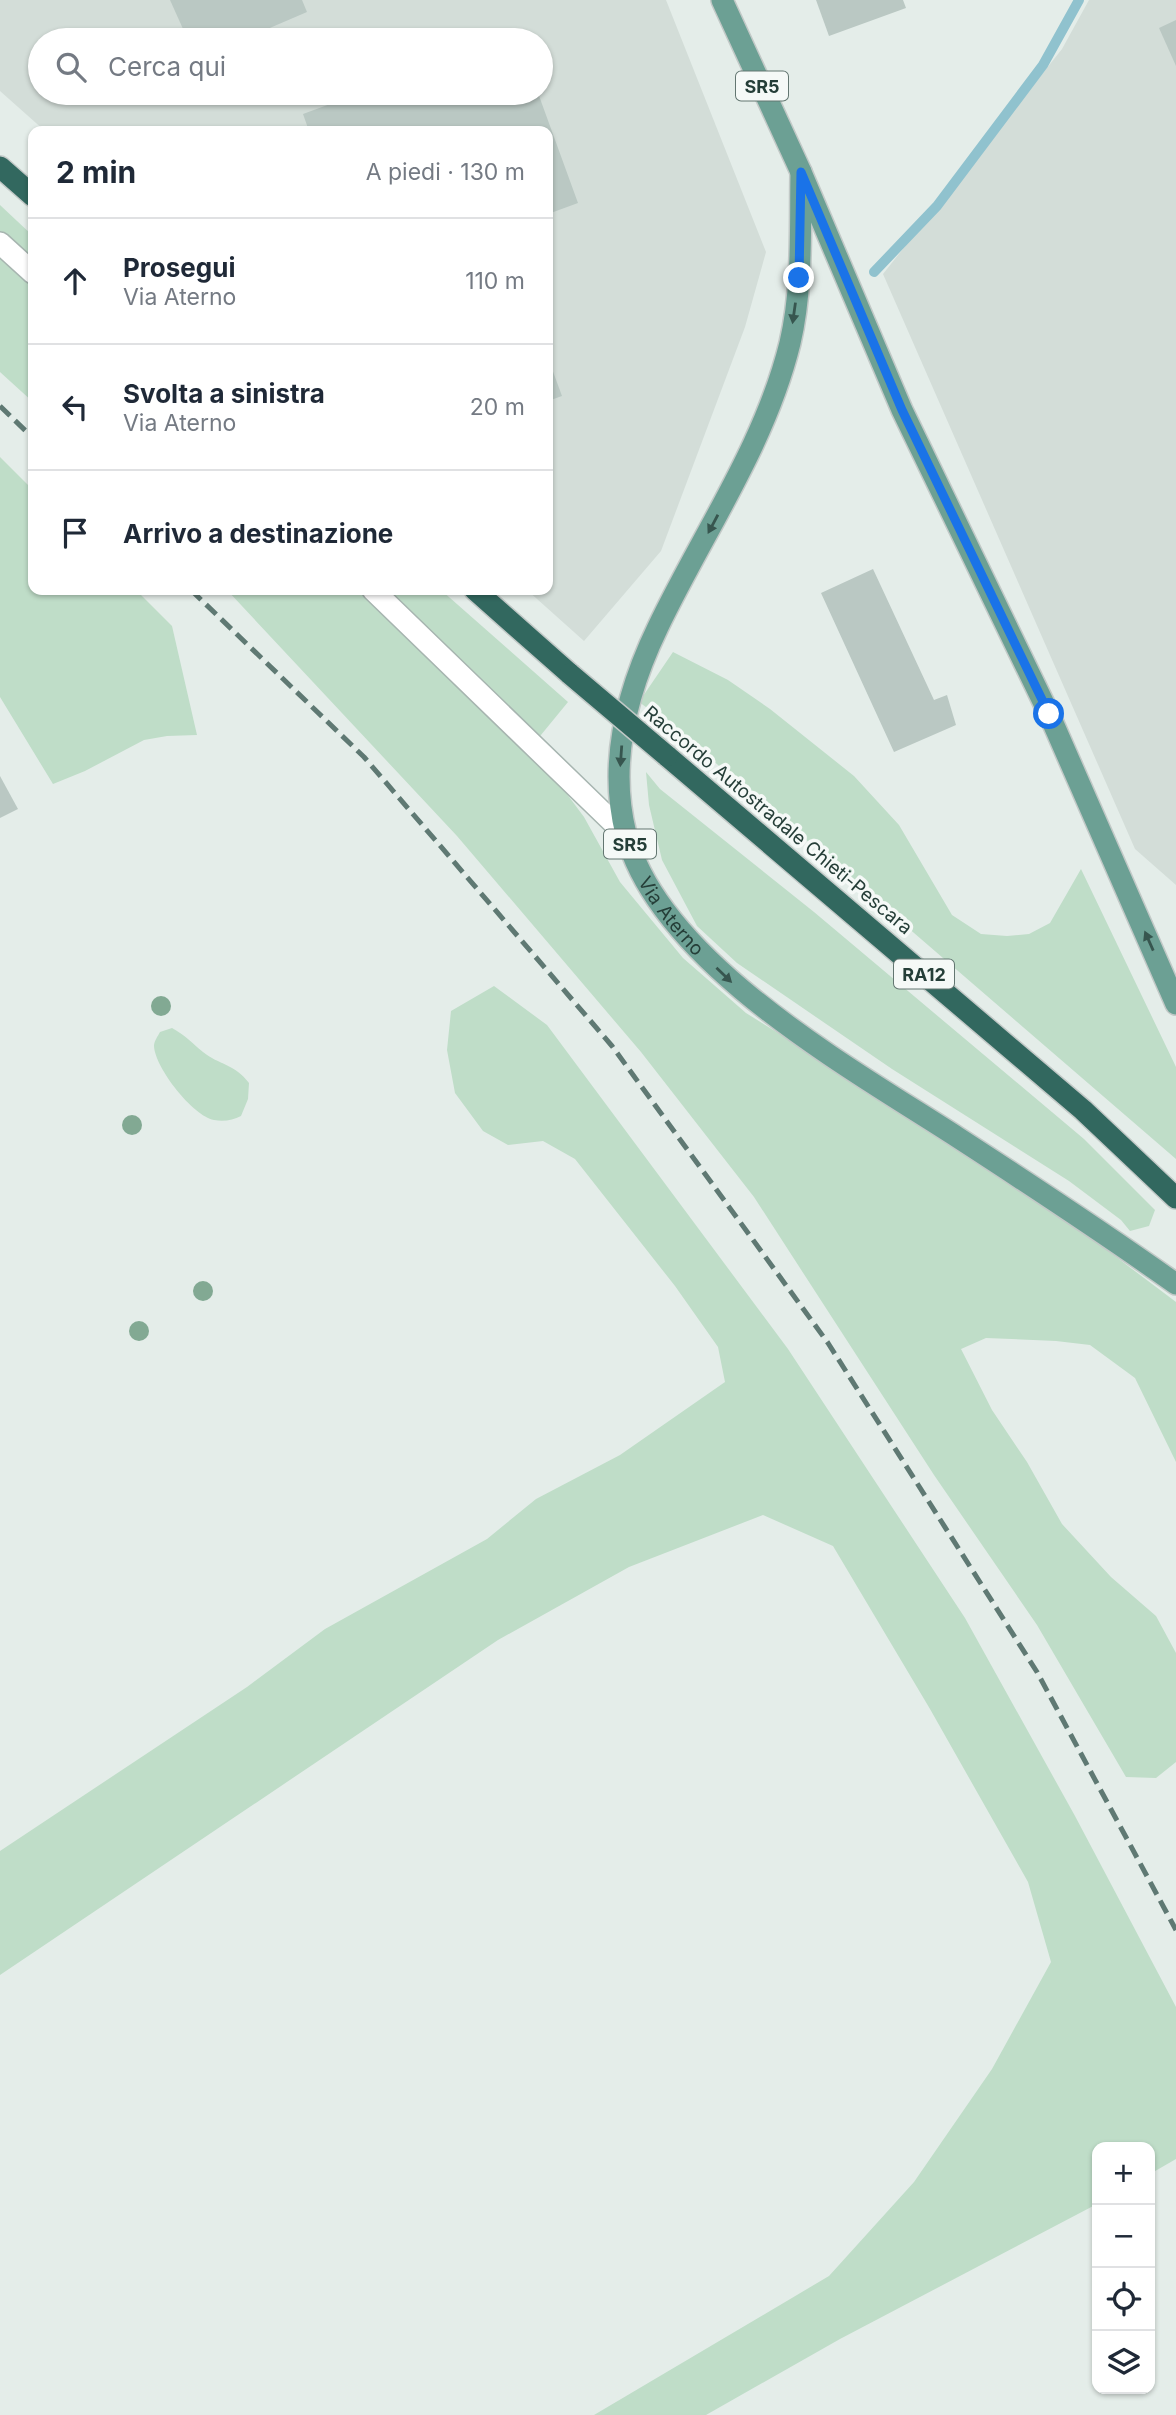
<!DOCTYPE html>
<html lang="it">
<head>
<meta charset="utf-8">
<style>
  :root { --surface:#fff; --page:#f6f6f7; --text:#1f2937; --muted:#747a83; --line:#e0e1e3 }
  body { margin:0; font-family:Inter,sans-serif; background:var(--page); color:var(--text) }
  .controls { position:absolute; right:21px; bottom:21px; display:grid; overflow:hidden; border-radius:14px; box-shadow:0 2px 5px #0004 }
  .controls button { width:63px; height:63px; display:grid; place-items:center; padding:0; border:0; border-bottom:2px solid var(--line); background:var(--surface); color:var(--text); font:35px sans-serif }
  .stop { position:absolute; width:21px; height:21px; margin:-16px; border:5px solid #1a73e8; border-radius:50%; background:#fff }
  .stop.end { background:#1a73e8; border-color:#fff; box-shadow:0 2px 7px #0008 }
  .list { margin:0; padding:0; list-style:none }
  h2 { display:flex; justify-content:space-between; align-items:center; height:91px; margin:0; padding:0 28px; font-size:30px }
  h2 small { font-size:23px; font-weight:400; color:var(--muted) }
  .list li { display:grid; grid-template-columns:46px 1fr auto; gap:21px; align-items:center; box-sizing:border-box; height:126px; padding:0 28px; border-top:2px solid var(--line) }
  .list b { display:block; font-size:26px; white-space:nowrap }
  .list p { margin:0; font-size:23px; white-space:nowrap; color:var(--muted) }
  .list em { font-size:23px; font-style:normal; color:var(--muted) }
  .icon { flex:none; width:38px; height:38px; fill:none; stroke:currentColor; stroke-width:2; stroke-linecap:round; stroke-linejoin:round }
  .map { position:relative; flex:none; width:1176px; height:2415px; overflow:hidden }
  .search { position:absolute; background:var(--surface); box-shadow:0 2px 5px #0004; left:28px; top:28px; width:525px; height:77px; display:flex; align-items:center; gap:18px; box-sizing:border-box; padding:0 24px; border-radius:38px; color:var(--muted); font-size:26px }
  .panel { position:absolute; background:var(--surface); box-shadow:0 2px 5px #0004; left:28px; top:126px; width:525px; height:469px; border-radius:14px }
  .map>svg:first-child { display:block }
</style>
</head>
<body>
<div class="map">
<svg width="1176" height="2415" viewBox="0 0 1176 2415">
  <rect width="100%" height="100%" fill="#e4ede9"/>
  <g fill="#d3ddd8" fill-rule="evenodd">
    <path d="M0 0H666L766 252 745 327 661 551 584 641 527 590H548V131H45L0 91ZM40 40H541V93H40Z"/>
    <polygon points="1089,0 1176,0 1176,885 1135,849 883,274 1062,49"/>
  </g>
  <g fill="#bfddc8">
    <polygon points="0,205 33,236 33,402 0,372"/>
    <polygon points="0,457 33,490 33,590 136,590 172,626 197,735 167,736 144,740 85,771 53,784 0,697"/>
    <polygon points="227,590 441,590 568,702 527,752 555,778 584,817 620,882 683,958 746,1013 881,1097 984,1168 1071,1223 1176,1302 1176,1462 1135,1378 1090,1345 1056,1341 986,1338 961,1349 992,1410 1027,1462 1062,1524 1111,1577 1156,1616 1176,1653 1176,1762 1156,1778 1126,1777 1037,1625 934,1475 754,1197 641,1052 457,836"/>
    <polygon points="673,652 728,680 770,709 854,776 899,825 952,915 981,934 1007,936 1029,934 1050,923 1081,869 1176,1067 1176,1159 790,826 672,726 639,702"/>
    <polygon points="646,772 660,789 814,912 1084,1139 1155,1210 1149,1226 1130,1231 1121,1220 1069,1181 892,1069 737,963 697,926 662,860 649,805"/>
    <polygon points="494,986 547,1025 788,1349 965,1618 1075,1816 1176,2007 1176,2159 1150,2174 1150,2147 1097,2147 1097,2204 840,2339 706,2415 594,2415 829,2276 914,2182 992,2069 1051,1962 1028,1882 930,1709 833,1546 763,1515 629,1567 498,1640 0,1975 0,1851 247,1687 325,1629 487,1539 536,1499 620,1455 725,1382 718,1347 675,1286 575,1159 543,1141 508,1145 483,1131 455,1093 447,1050 451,1011"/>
    <path d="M172 1028C185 1035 192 1043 203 1052 219 1065 235 1064 249 1083L248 1099 241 1116C233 1120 224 1122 214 1120 193 1116 155 1068 154 1046 154 1041 158 1036 160 1032Z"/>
  </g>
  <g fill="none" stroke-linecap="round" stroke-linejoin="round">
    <polyline stroke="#90c2ce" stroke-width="10" points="874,272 937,206 1043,65 1079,0"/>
  </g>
  <g fill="#bac8c3">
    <polygon points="170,0 302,0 307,12 242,40 188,40"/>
    <polygon points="816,0 903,0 906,8 829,36"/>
    <polygon points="1176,20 1176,66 1159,28"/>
    <polygon points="360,93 538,93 578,203 548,214 548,131 309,131 303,114"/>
    <polygon points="548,358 562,396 548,401"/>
    <polygon points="873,569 934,700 947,695 956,725 894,752 821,593"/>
    <polygon points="0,776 18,809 0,818"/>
  </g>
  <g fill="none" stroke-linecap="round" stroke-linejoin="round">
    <g stroke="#a7b5b0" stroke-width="24">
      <g id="service">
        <polyline points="0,243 33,273"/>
        <polyline points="373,590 627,836"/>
      </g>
    </g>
    <g stroke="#c2c9c7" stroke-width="24">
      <g id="primary">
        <polyline points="722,0 801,172 902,410 1049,714 1176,1004"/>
        <path id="s1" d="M801 172C800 228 803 287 790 343 765 445 703 533 658 627 627 691 608 763 626 834 659 962 852 1069 957 1137 1031 1185 1104 1233 1176 1284"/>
      </g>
    </g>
    <g stroke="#c2c9c7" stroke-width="24">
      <g id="motorway">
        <polyline points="0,167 33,196"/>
        <polyline points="475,590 570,674"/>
        <polyline points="667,756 1083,1110 1176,1198"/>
      </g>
    </g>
    <use href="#service" stroke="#fff" stroke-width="21"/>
    <use href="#primary" stroke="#6ca094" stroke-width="21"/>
    <use href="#motorway" stroke="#32685f" stroke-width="21"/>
    <g stroke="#5f7973" stroke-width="5" stroke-dasharray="14 7" stroke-linecap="butt">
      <polyline points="0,406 33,438"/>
      <polyline points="191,590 364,757 612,1046 828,1343 1037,1672 1176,1930"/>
    </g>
    <g stroke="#c2c9c7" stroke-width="24" stroke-linecap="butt">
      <polyline id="motorway-bridge" points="570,674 667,756"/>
    </g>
    <use href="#motorway-bridge" stroke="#32685f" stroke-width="21"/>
  </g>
  <g fill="#82a993">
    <circle cx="161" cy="1006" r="10"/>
    <circle cx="132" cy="1125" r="10"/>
    <circle cx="203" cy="1291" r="10"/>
    <circle cx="139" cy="1331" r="10"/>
  </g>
  <defs><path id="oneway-solid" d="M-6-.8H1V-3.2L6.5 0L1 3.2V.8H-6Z" transform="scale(1.75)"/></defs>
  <g fill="#37564f">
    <use href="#oneway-solid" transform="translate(794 313) rotate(98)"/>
    <use href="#oneway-solid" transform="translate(713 524) rotate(118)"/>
    <use href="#oneway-solid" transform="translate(621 756) rotate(94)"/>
    <use href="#oneway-solid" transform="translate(1149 941) rotate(-114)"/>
    <use href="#oneway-solid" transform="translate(724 975) rotate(44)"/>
  </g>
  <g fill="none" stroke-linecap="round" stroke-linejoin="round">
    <polyline stroke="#1a73e8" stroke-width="9" points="799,278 801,172 902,410 1049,714"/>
  </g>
  <g text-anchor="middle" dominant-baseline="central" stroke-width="7" stroke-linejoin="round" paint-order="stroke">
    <g fill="#f5f9f7" stroke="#637671" stroke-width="2">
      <rect x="736" y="71.5" width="52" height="29" rx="5"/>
      <rect x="604" y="829.5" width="52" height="29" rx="5"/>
      <rect x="894" y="959.5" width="60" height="29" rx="5"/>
    </g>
    <g font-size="18" font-weight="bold" fill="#253e38">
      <text x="762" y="86">SR5</text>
      <text x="630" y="844">SR5</text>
      <text x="924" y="974">RA12</text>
    </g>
    <g font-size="19" fill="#253e38" stroke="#f5f9f7">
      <text transform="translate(778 820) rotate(40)">Raccordo Autostradale Chieti-Pescara</text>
      <text stroke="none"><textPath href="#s1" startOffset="794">Via Aterno</textPath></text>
    </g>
  </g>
</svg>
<div class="controls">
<button>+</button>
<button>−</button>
<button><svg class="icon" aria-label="locate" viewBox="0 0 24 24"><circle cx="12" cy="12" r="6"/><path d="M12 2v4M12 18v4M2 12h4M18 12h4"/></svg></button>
<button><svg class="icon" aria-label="layers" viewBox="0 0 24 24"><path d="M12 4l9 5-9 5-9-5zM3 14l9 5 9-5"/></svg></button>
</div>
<div class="stop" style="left:1049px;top:714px"></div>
<div class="stop end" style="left:799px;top:278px"></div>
<div class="search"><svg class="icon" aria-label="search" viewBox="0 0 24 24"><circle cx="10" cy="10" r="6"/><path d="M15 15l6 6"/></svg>Cerca qui</div>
<section class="panel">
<h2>2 min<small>A piedi · 130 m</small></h2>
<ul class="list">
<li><svg class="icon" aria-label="ahead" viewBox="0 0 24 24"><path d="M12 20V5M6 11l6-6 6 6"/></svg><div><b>Prosegui</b><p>Via Aterno</p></div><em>110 m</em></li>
<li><svg class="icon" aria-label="left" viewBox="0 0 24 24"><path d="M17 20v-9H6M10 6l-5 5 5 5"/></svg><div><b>Svolta a sinistra</b><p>Via Aterno</p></div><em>20 m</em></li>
<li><svg class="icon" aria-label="arrive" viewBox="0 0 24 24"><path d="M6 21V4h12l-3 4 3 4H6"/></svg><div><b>Arrivo a destinazione</b></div></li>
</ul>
</section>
</div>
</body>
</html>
